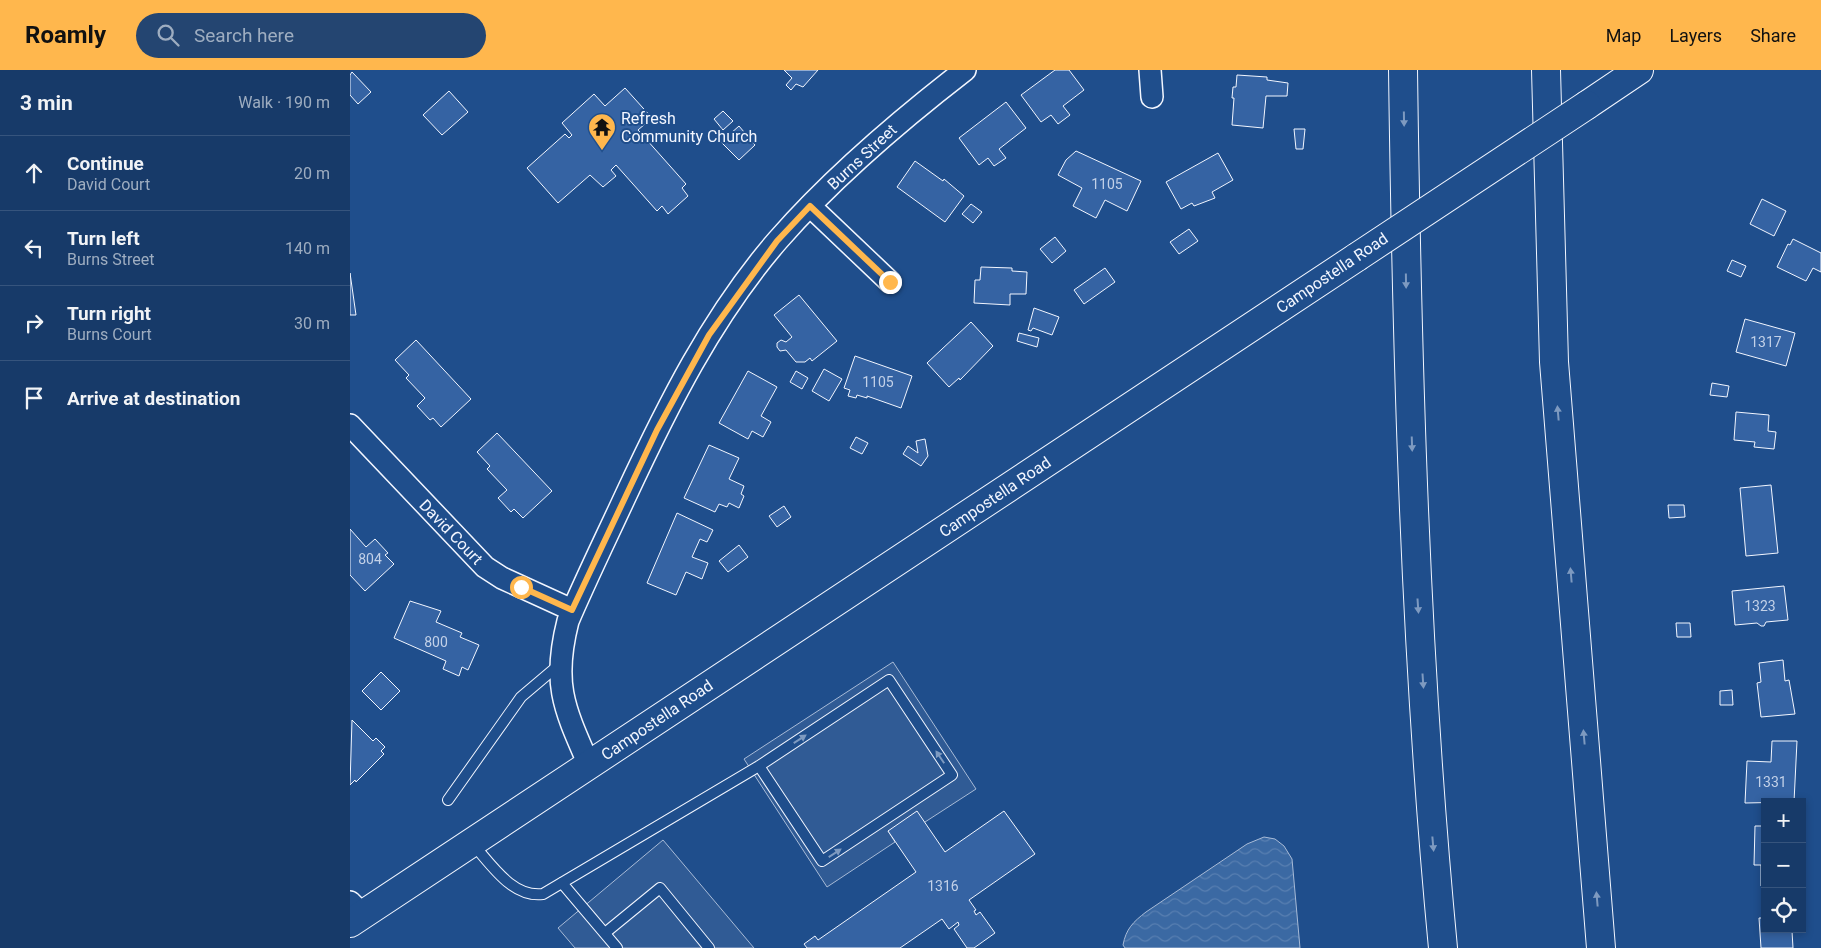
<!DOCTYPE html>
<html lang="en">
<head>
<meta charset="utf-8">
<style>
  :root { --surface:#173a69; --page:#244571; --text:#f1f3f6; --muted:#9eadc0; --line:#36547d; --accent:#ffb74d }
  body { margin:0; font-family:Roboto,sans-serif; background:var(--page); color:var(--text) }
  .controls { position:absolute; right:15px; bottom:15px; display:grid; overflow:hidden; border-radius:0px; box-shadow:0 2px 8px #0003 }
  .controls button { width:45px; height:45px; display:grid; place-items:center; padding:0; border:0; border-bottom:1px solid var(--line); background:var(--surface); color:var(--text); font:25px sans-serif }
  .stop { position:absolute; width:15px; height:15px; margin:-11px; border:4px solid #ffb74d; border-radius:50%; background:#fff }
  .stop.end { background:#ffb74d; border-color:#fff; box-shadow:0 1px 5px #0008 }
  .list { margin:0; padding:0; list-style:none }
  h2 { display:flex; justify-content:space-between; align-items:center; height:65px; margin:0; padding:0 20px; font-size:21px }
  h2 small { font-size:16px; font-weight:400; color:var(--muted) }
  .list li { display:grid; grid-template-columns:32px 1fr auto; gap:15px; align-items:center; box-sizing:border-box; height:75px; padding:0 20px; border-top:1px solid var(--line) }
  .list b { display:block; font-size:19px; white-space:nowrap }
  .list p { margin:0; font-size:16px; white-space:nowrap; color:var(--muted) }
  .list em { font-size:16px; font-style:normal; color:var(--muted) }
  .icon { flex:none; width:28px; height:28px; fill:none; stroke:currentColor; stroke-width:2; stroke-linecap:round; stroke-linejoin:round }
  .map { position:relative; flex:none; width:1471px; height:878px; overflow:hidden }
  header { display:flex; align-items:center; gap:30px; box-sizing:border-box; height:70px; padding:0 25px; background:var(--accent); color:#111 }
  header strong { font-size:24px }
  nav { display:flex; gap:28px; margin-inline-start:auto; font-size:18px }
  .search { width:350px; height:45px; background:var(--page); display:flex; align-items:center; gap:12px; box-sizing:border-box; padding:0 18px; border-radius:28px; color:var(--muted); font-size:19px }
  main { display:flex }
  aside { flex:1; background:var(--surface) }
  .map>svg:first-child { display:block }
</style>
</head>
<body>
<header>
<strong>Roamly</strong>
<div class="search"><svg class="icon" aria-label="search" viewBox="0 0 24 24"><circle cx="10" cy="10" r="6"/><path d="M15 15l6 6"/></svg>Search here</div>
<nav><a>Map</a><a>Layers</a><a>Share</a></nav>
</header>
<main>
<aside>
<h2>3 min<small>Walk · 190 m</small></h2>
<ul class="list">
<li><svg class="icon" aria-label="ahead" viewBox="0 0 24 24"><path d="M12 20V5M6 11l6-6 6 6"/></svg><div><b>Continue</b><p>David Court</p></div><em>20 m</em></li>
<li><svg class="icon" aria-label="left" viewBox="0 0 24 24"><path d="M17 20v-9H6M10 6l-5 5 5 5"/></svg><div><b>Turn left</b><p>Burns Street</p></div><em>140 m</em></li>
<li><svg class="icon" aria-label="right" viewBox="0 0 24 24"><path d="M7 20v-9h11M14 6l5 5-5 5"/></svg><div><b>Turn right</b><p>Burns Court</p></div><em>30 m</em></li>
<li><svg class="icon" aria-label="arrive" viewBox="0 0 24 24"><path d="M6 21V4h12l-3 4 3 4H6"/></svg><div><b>Arrive at destination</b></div></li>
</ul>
</aside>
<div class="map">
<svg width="1471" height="878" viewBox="0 0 1471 878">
  <defs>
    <pattern id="water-waves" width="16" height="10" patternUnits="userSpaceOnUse" patternTransform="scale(1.25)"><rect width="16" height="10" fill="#3b69a3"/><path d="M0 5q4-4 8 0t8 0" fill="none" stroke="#587fb1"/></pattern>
  </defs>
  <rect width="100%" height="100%" fill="#1f4e8c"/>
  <g fill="#305b95" stroke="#a8bbd7">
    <polygon points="543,592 626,719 575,752 538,761 545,772 477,817 394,689"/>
    <polygon points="313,770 404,878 225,878 208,858"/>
  </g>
  <path fill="url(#water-waves)" stroke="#a8bbd7" d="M914 767 925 769 934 776 942 789 950 878H775L773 875C776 859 783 852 796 842L897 774Z"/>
  <g fill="#3563a3" stroke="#f2f6ff">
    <polygon points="434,0 468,0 453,17 446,14 441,20 436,15 442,8"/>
    <polygon points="705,0 719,0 734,20 713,36 720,45 708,54 701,45 691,52 671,25"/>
    <polygon points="2,2 21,22 8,34 0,25 0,5"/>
    <polygon points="887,5 917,7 917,10 938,13 937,26 916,26 913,58 882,55 884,28 882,28 883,17 886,17"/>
    <polygon points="275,18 302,48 288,60 336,114 332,118 338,126 318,144 312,136 307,141 266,95 261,100 266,106 253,117 240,105 208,133 177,98 215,64 219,68 222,65 212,53 244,24 255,36"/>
    <polygon points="99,21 118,42 92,65 73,45"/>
    <polygon points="656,32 676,58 649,79 656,88 644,96 638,88 629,95 609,68"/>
    <polygon points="373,41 383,51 373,60 364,49"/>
    <polygon points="389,56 405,75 389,90 371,72"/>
    <polygon points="944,59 955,59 953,79 946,79"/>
    <polygon points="726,81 791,111 777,141 755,130 746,148 723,136 732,118 708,105 716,90"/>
    <polygon points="868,83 883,110 862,122 865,128 844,136 842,133 831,139 816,112"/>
    <polygon points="565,91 593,111 594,109 614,126 595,152 547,117"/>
    <polygon points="1412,129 1436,141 1424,166 1400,154"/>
    <polygon points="621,134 632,142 623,153 612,144"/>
    <polygon points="839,159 848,171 829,184 820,172"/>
    <polygon points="705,167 716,181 702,193 690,179"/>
    <polygon points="1443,169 1471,183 1471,202 1463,198 1456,211 1427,197 1438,174 1440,175"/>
    <polygon points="1382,190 1396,196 1391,207 1377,201"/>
    <polygon points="631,197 662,198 662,201 677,202 676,224 660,224 660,235 624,233 625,210 630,210"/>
    <polygon points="755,198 765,212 734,234 724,220"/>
    <polygon points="0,203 6,245 0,245"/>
    <polygon points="449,225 487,271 462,291 460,288 455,292 446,292 436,280 430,281 427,277 427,273 431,270 436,272 442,267 424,245"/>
    <polygon points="684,238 709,247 702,265 683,258 681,261 678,260"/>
    <polygon points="1395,249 1445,263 1436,296 1386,282"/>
    <polygon points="621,252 643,276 610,310 609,308 599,317 577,293"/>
    <polygon points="669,263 689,268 687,277 667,271"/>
    <polygon points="66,270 121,329 91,357 83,348 80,350 67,336 75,328 56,308 59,305 45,290"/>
    <polygon points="505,286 562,306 551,338 517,326 517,328 507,325 506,328 498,326 500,320 494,318"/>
    <polygon points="474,299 492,309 479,331 462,321"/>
    <polygon points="398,301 427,317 411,346 421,352 413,367 402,361 398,369 369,353"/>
    <polygon points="446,301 458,308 452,319 440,312"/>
    <polygon points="1362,313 1379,316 1377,327 1360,325"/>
    <polygon points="1386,342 1419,345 1418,361 1426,362 1424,379 1404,377 1405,372 1384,370"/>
    <polygon points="147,363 202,421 173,448 164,439 161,442 148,428 157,420 137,399 140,396 127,382"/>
    <polygon points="506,367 518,373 512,384 500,378"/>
    <polygon points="575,369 578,386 571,396 553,384 558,376 568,383 566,371"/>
    <polygon points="359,375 389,388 379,409 394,416 391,424 394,426 389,438 379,433 377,437 369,434 365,442 334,428"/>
    <polygon points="1421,415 1428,483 1396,486 1390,418"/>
    <polygon points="1318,435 1334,435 1335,447 1319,448"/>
    <polygon points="434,436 441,447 427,457 419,446"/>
    <polygon points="327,443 363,460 357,472 350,469 342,487 358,493 352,509 336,502 326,525 297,513"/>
    <polygon points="0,459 16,477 25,469 38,483 35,485 44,494 15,521 0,505"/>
    <polygon points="389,475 398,487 378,502 369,491"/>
    <polygon points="1434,516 1438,550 1416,552 1414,556 1411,556 1407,553 1385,555 1382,521"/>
    <polygon points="60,531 91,541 86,552 112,563 110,567 129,575 118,600 112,597 109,606 93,599 96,591 44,568"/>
    <polygon points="1326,553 1340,553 1341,567 1327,567"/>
    <polygon points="1433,590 1435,611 1439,610 1445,644 1411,647 1407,613 1411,612 1409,593"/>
    <polygon points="31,602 50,621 31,640 12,621"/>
    <polygon points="1382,620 1383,635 1370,635 1370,621"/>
    <polygon points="2,650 23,671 26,668 35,677 31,681 34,684 6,712 5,710 0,715"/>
    <polygon points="1422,671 1447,671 1444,732 1395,733 1397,691 1421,692"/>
    <polygon points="567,741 595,782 654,741 685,784 619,830 626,840 624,841 626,845 630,842 645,863 624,878 617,878 604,859 609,855 608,852 599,859 592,849 550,878 457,878 454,874 465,866 468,870 566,802 538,761"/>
    <polygon points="1405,756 1415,756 1415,816 1411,816 1411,795 1404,795"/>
    <polygon points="1409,848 1415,848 1415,859 1444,859 1442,861 1443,878 1411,878"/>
  </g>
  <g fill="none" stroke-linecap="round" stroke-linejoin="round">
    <g stroke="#f2f6ff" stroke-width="12">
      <g id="lane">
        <polyline points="98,730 171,627 210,594"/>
        <path d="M122 773C141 794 162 828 193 824L409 696 539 610 602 705 472 791 409 696"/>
        <polyline points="212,813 267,878"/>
        <polyline points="255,863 310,818 359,878"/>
      </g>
    </g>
    <g stroke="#f2f6ff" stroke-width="24">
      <g id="street">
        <polyline points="800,0 802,27"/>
        <polyline points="460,136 540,212"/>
        <polyline points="0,355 135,497 152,508 222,540"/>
        <path d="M239 695C214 638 202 614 218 551 236 509 256 468 275 427 317 337 362 246 428 170 483 107 549 51 615 0"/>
        <polyline points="0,832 13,845"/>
      </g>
    </g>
    <g stroke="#f2f6ff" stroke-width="30">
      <g id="secondary">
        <polyline points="1237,35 1289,0"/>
        <polyline points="0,853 1007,187"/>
      </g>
    </g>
    <g stroke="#f2f6ff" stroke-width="30">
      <g id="highway">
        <path d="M1053 0C1057 293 1065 586 1093 878"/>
        <polyline points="1196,0 1204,292 1251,878"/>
      </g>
    </g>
    <use href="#lane" stroke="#1f4e8c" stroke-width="10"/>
    <use href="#street" stroke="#1f4e8c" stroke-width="21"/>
    <use href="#secondary" stroke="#1f4e8c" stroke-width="28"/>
    <use href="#highway" stroke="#1f4e8c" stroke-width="28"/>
    <g stroke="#f2f6ff" stroke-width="30" stroke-linecap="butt">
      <polyline id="secondary-bridge" points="1007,187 1237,35"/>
    </g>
    <use href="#secondary-bridge" stroke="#1f4e8c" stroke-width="28"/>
  </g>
  <defs><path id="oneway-solid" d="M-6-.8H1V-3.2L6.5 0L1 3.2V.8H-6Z" transform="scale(1.25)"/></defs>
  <g fill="#7e9ac0">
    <use href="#oneway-solid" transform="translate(1054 49) rotate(89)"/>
    <use href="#oneway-solid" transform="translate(1056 211) rotate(89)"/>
    <use href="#oneway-solid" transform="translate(1208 343) rotate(-95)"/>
    <use href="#oneway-solid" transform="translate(1062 374) rotate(88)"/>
    <use href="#oneway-solid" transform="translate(1221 505) rotate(-95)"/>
    <use href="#oneway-solid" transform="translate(1068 536) rotate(86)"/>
    <use href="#oneway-solid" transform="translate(1073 611) rotate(86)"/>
    <use href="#oneway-solid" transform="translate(1234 667) rotate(-95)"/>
    <use href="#oneway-solid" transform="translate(450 669) rotate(-33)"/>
    <use href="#oneway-solid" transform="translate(590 687) rotate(-124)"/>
    <use href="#oneway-solid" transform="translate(1083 774) rotate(85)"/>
    <use href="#oneway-solid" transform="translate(485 783) rotate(-33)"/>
    <use href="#oneway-solid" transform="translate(1247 829) rotate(-95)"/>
  </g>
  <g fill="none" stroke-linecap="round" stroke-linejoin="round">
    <polyline stroke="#ffb74d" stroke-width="6" points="171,517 222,540 307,360 359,265 427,171 460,136 540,212"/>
  </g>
  <defs>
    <g id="temple-pin" transform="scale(1.4375)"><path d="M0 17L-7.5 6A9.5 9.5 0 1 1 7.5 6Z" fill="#ffb74d" stroke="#1f4e8c"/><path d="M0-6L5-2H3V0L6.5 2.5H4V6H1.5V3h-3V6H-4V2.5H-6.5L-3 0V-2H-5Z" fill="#111"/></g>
  </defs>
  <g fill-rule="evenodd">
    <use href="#temple-pin" x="252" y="57"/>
  </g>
  <g text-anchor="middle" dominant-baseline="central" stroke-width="4" stroke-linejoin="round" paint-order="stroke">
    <g font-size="14" fill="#c3d1e8">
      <text x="757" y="114">1105</text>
      <text x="1416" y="272">1317</text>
      <text x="528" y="312">1105</text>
      <text x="20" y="489">804</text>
      <text x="1410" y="536">1323</text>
      <text x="86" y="572">800</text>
      <text x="1421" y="712">1331</text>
      <text x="593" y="816">1316</text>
    </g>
    <g font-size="16" fill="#f2f6ff" stroke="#1f4e8c" text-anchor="start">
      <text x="271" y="48">Refresh<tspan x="271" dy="18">Community Church</tspan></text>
    </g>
    <g font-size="16" fill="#f2f6ff" stroke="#1f4e8c">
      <text transform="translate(512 87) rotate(-43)">Burns Street</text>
      <text transform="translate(982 203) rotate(-34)">Campostella Road</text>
      <text transform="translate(645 427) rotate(-34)">Campostella Road</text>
      <text transform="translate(101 462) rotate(46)">David Court</text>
      <text transform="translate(307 650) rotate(-34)">Campostella Road</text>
    </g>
  </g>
</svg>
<div class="controls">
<button>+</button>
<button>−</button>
<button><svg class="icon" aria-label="locate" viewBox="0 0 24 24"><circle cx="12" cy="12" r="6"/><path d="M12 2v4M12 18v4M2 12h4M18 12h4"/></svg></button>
</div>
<div class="stop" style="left:171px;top:517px"></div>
<div class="stop end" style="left:540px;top:212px"></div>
</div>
</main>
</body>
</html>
